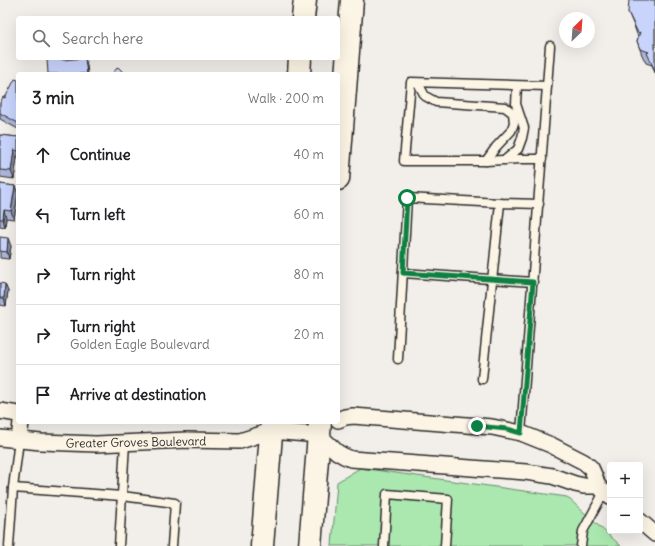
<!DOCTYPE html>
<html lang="en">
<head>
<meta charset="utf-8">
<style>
  :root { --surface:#fff; --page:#f6f6f6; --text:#202124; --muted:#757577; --line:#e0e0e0 }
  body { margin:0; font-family:Delius,sans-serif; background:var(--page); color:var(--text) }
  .controls { position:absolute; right:12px; bottom:12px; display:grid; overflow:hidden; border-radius:4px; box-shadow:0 4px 16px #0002 }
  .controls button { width:36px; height:36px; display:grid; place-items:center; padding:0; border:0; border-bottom:1px solid var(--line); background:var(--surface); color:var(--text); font:20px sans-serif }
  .compass { position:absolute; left:559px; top:12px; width:36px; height:36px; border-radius:50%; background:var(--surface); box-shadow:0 4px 16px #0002; rotate:25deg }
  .stop { position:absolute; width:12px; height:12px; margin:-9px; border:3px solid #0b8043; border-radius:50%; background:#fff }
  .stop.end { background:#0b8043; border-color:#fff; box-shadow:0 1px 4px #0008 }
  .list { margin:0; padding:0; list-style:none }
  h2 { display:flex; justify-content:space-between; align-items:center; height:52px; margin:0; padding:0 16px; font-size:17px }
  h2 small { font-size:13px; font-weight:400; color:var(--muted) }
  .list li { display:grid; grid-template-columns:26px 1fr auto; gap:12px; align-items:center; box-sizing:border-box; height:60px; padding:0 16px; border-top:1px solid var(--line) }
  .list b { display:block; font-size:15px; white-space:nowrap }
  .list p { margin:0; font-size:13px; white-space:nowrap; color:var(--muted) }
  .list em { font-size:13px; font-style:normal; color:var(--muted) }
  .icon { flex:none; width:22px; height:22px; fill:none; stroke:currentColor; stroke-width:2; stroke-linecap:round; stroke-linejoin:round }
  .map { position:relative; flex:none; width:655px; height:546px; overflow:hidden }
  .search { position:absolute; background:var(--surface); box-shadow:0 4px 16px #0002; left:16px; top:16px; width:324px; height:44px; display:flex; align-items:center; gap:10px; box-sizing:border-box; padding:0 14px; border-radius:4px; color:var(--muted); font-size:15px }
  .panel { position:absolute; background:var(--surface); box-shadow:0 4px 16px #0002; left:16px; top:72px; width:324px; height:352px; border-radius:4px }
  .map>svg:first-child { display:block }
</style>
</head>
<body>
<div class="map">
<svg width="655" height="546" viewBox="0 0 655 546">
  <rect width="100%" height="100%" fill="#f2eeea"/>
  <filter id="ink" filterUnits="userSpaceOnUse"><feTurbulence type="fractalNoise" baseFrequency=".025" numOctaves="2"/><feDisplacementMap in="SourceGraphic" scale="8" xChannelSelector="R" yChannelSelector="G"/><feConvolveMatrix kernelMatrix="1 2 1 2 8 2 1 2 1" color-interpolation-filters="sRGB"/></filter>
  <g filter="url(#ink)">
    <polygon fill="#aae8af" stroke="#6a8a6d" points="360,468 567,497 621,546 332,546 337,482"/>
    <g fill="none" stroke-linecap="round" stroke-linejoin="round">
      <g stroke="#2b2b2b" stroke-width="11">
        <g id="lane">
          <polyline points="418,83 425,96 436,102 505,107 513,113 514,123 511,131 496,147 486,161"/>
          <polyline points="542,159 520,159 486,161 404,161 411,82 547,86"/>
          <polyline points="505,160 518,149 522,138 524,128 516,104 517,86"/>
          <polyline points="403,273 533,282"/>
          <polyline points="398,359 407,198 500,203 539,204"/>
          <polyline points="482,379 500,203"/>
          <polyline points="521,433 550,46"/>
          <polyline points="13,488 122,496 175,503 172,546"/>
          <polyline points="9,546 13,488 19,440"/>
          <polyline points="119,546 125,443"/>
          <polyline points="384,546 387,494 448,499 445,546"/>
          <polyline points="581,546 583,531 604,492"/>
        </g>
      </g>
      <g stroke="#2b2b2b" stroke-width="18">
        <g id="street">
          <polyline points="0,411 18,414"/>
          <polyline points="338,420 345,417 353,416 492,427 521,433 551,445 584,462 591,468 595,477 598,486 610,497"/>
          <polyline points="319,435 337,452 344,456 351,459 526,472 552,476 575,484 584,486 598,486"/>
          <polyline points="0,438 41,442 96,444 187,440 240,441 271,431 319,435"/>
          <polyline points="19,440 21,422"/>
          <polyline points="640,521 655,534"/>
        </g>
      </g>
      <g stroke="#2b2b2b" stroke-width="25">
        <g id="highway">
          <polyline points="303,18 305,0"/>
          <polyline points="299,74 300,58"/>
          <polyline points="338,179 352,0"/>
          <polyline points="262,546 272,422"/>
          <polyline points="310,546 320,422"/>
        </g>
      </g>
      <use href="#lane" stroke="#fcf5e5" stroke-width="8"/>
      <use href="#street" stroke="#fcf5e5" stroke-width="15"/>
      <use href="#highway" stroke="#fcf5e5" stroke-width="22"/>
    </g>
    <g fill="#adb6d9" stroke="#2b2b2b">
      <polygon points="655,0 655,73 652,65 646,63 642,55 637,41 638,37 634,26 628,12"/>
      <polygon points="18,80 18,129 0,119 0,103 5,98"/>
      <polygon points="0,135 18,137 18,158 17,158 14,179 0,177"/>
      <polygon points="0,184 15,186 18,194 14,219 6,218 5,227 0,226"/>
      <polygon points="0,237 11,246 9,259 0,258"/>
      <polygon points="0,283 8,291 6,306 0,305"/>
    </g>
    <g fill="#8d94b0" stroke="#2b2b2b">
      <polygon points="85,58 87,65 88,74 87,74"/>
      <polygon points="14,150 17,158 14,179 11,171"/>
      <polygon points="15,186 18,194 14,219 11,211"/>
      <polygon points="4,210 6,218 5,227 3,219"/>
      <polygon points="8,238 11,246 9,259 7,252"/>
      <polygon points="5,284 8,291 6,306 4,298"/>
    </g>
    <g fill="#c9d4fc" stroke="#2b2b2b">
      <polygon points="629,0 655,0 655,71 647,53 649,52 640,49 637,41 640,32 638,33 628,12"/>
      <polygon points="47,58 56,58 57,59 63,59 63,60 85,58 87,74 48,74"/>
      <polygon points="118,67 125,74 112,74"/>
      <polygon points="15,79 18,80 18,123 0,113 0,103 3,97 5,98"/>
      <polygon points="0,135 18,137 18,151 14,150 11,171 0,170"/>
      <polygon points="0,184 15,186 11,211 4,210 3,219 0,219"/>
      <polygon points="0,237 8,238 7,252 0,251"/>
      <polygon points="0,283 5,284 4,298 0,298"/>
    </g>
  </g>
  <g fill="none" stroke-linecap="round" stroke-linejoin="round" filter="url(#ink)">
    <polyline stroke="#0b8043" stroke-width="5" points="407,198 403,273 533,282 521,433 507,429 477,426"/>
  </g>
  <g text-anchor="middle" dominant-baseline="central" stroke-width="3" stroke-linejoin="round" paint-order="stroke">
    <g font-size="12" fill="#2b2b2b" stroke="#fcf5e5">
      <text transform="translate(136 442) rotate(-1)">Greater Groves Boulevard</text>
    </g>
  </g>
</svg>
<div class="controls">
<button>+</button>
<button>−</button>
</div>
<svg class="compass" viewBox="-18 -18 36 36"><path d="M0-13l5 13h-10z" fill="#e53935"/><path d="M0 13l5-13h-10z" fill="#757577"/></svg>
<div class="stop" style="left:407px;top:198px"></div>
<div class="stop end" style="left:477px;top:426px"></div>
<div class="search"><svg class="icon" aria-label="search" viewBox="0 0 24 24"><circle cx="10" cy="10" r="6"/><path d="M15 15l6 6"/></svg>Search here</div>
<section class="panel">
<h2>3 min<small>Walk · 200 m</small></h2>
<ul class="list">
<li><svg class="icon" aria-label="ahead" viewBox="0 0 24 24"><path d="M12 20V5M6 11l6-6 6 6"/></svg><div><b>Continue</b></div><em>40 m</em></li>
<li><svg class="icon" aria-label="left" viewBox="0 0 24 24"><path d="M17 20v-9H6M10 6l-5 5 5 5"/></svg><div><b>Turn left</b></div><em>60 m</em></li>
<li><svg class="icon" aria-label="right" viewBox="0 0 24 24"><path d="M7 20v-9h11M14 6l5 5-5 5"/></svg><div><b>Turn right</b></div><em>80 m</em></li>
<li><svg class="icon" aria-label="right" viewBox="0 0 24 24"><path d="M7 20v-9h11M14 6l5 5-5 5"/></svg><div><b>Turn right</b><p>Golden Eagle Boulevard</p></div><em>20 m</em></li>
<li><svg class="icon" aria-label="arrive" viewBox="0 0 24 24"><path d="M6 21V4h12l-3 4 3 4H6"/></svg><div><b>Arrive at destination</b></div></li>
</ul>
</section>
</div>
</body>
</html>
